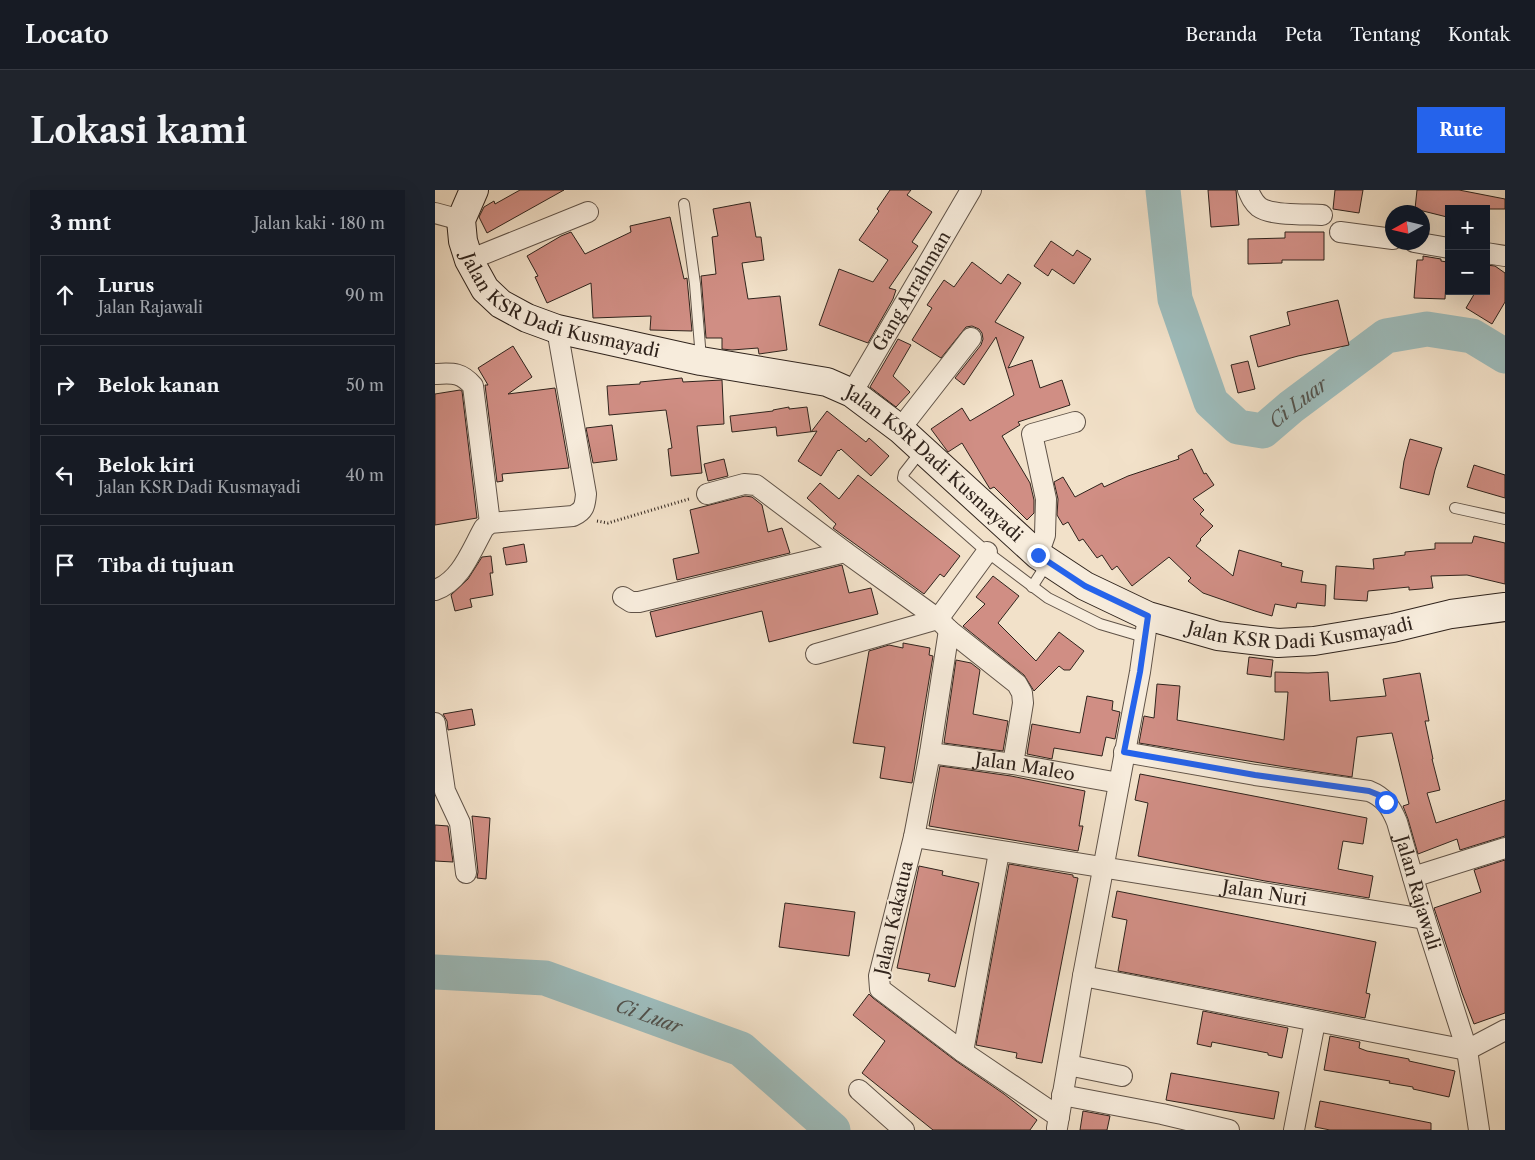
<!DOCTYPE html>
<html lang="id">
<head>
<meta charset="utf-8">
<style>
  :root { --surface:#171b24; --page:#20242c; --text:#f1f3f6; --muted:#9ea1a6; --line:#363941; --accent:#2563eb }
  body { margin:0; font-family:"Libre Caslon Text",serif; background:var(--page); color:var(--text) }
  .controls { position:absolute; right:15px; top:15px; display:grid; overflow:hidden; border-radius:0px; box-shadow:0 5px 20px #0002 }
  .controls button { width:45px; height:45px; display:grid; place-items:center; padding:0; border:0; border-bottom:1px solid var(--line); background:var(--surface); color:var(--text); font:25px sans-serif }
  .compass { position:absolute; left:950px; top:15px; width:45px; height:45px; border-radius:50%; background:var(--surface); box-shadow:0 5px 20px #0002; rotate:262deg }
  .stop { position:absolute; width:15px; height:15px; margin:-11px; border:4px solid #2563eb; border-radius:50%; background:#fff }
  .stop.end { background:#2563eb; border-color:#fff; box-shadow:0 1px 5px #0008 }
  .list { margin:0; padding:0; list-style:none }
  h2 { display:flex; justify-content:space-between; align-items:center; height:65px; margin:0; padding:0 20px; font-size:21px }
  h2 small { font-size:16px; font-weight:400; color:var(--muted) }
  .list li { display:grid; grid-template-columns:32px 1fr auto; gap:15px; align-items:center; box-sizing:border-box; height:80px; margin:0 10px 10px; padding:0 10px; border:1px solid var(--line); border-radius:0px }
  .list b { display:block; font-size:19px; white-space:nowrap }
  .list p { margin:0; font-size:16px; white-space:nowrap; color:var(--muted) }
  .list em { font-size:16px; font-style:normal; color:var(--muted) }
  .icon { flex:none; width:28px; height:28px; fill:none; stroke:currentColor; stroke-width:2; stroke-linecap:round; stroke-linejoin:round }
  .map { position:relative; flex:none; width:1070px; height:940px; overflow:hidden; border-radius:0px }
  header { display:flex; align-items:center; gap:30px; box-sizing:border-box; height:70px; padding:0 25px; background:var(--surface); border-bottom:1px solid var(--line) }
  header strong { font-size:24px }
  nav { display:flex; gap:28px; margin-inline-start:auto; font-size:18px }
  .intro { display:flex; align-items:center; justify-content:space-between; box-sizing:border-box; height:120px; padding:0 30px }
  h1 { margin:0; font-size:35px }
  .button { padding:12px 22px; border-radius:0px; background:var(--accent); color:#fff; font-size:18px; font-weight:700 }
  main { display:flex; gap:30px; padding:0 30px }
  aside { flex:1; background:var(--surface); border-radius:0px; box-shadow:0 5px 20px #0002 }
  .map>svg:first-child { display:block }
</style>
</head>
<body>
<header>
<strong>Locato</strong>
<nav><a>Beranda</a><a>Peta</a><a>Tentang</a><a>Kontak</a></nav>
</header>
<div class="intro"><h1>Lokasi kami</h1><a class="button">Rute</a></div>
<main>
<aside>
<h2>3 mnt<small>Jalan kaki · 180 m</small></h2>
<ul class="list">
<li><svg class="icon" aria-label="ahead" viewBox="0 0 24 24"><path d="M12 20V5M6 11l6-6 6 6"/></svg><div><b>Lurus</b><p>Jalan Rajawali</p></div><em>90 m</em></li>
<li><svg class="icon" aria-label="right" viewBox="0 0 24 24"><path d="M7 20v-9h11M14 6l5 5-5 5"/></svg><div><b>Belok kanan</b></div><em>50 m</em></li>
<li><svg class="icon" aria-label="left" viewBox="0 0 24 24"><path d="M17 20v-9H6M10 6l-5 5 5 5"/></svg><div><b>Belok kiri</b><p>Jalan KSR Dadi Kusmayadi</p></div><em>40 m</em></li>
<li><svg class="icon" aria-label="arrive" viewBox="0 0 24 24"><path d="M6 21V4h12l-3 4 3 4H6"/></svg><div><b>Tiba di tujuan</b></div></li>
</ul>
</aside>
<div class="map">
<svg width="1070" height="940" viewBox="0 0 1070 940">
  <rect width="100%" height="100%" fill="#f2e1c9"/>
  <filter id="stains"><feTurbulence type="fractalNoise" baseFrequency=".004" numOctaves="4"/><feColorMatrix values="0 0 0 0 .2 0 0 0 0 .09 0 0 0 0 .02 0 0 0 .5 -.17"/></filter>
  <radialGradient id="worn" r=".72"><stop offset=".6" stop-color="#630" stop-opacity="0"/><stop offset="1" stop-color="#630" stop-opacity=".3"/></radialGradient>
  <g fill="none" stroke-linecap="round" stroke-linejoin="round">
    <g stroke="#9dbcbc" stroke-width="35">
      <path id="s1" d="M728 0 740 109 776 212 803 237 828 241 856 217 951 146 992 139 1037 146 1070 166"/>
      <path id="s2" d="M0 782 110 788 306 859 398 940"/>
    </g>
  </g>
  <g fill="#d08e84" stroke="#30241d">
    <polygon points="85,0 129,0 52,43 44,27 49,17 59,11 60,14"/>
    <polygon points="455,0 476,0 472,5 497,22 477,52 483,56 454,98 461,100 458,109 433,153 384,135 404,79 438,92 453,70 424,50 444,21 442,19"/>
    <polygon points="773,0 801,0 804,35 776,37"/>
    <polygon points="900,0 928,0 924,23 898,19"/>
    <polygon points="982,0 1024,0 1070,9 1070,19 1013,19 1012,27 980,19"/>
    <polygon points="315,12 321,47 326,47 329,70 307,73 313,109 345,106 352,160 324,164 323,158 297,160 287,159 287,148 271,148 266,86 281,84 277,47 283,46 278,19"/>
    <polygon points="235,27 249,89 252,88 257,141 215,140 216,126 158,128 156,93 112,113 100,87 103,86 92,66 126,46 136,42 150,64 196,42 195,36"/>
    <polygon points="850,42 889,42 889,70 847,70 847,73 813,74 813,49 850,48"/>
    <polygon points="616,51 638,66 642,60 656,69 639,94 617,79 613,86 599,76"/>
    <polygon points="988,66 1006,69 1006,71 1012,72 1010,109 979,108 982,70 988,70"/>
    <polygon points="537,72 566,94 573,84 586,93 560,132 589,147 573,178 597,170 605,198 627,190 635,215 583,232 585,235 567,246 595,293 599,310 599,323 592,330 559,297 555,299 527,253 513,262 496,239 527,218 535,231 579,205 561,147 529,195 520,188 546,155 548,149 547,143 544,139 537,136 531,137 506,168 477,150 497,118 492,115 509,90 519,97"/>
    <polygon points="1051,75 1060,76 1070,83 1070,112 1057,134 1031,118 1041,101 1051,101"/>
    <polygon points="903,110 914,155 863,166 823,177 815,146 855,135 852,122"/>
    <polygon points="463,149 476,155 458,186 475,202 461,217 435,197"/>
    <polygon points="78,156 97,187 73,204 120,198 134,278 67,284 68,291 62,292 50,195 53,195 43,178"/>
    <polygon points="813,171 820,199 803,203 796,175"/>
    <polygon points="247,188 248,192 287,190 289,234 262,236 267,283 236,286 233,259 237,258 231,220 174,225 172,196 205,194 205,192"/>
    <polygon points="25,200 27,201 42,328 0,335 0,204"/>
    <polygon points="354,217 354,219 372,217 376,242 392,221 431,252 434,248 454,266 436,286 406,259 404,261 403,260 386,286 363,271 382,241 342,246 341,237 297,242 295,226 338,221 338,220"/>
    <polygon points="177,235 182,270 158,273 151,238"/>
    <polygon points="975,249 1007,258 1000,280 994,305 965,298 969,271"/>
    <polygon points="757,259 769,284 771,283 779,295 758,309 769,320 765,324 778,336 765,349 766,350 761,356 798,386 804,360 847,373 846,376 868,381 866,392 891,395 890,416 862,413 861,418 840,414 837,426 820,421 768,403 753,391 756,388 734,367 697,396 682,376 677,380 667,365 662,368 648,349 644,351 633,332 628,335 622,325 623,309 619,292 628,287 640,307 667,293 669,297 693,286 744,269 743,266"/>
    <polygon points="289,269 293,286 273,291 269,274"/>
    <polygon points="1039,275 1070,285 1070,308 1032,297"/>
    <polygon points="423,285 525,366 509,387 505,384 489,404 398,338 401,334 372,308 385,293 404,309"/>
    <polygon points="310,306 317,307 327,315 333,342 347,338 355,363 242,390 238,369 264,363 255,320"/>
    <polygon points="1039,346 1070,353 1070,394 1032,385 996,386 998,398 974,400 974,397 933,401 932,411 899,409 901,376 939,379 938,369 970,365 970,362 1000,359 1000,353 1037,353"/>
    <polygon points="89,354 92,372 71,375 68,358"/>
    <polygon points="56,366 58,383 55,383 58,405 35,409 37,417 20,421 16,405 33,389 47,367"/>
    <polygon points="407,375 414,403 436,398 443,424 334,452 327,421 221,447 215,422"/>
    <polygon points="558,386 584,406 563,433 601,471 624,442 649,461 635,480 629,480 624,476 599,501 589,485 528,436 550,414 541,407"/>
    <polygon points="468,453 495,458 494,465 498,466 477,593 445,588 450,557 418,553 434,461 454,455 468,458"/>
    <polygon points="814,467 838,470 836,487 812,484"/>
    <polygon points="521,470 536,473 545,480 538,524 573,531 568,561 509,553"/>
    <polygon points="840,482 873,483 893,482 895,511 951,506 948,489 985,483 994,531 990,531 998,569 997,569 1005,600 992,603 1001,633 1070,610 1070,646 1025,660 1022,649 983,664 973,629 968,616 974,614 957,543 922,547 917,587 850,577 704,553 709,526 719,528 722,494 745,496 742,530 849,550 853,502 840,502"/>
    <polygon points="652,506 678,511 677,520 685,522 680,549 671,547 667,566 619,558 617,569 592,564 597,534 645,543"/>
    <polygon points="37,519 40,535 13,540 12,531 8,524"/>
    <polygon points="505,576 576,586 650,601 644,636 648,636 643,661 494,636"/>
    <polygon points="705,584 932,628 928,654 908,651 903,679 938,686 934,708 830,691 703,666 713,613 700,610"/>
    <polygon points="37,626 55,628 51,689 42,688 43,682"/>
    <polygon points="0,635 13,636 18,672 0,671"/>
    <polygon points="1070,670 1070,823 1039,834 1027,803 999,718 1046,702 1039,680"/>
    <polygon points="574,674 638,685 638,687 643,688 607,873 581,868 582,863 541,855"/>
    <polygon points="484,676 508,681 507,685 544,693 520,797 493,791 495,784 462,778"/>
    <polygon points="682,701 941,752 931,803 935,804 930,828 683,781 692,730 677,727"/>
    <polygon points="350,713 420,722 414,766 344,757"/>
    <polygon points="434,804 438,808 521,871 569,904 602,930 595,940 498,940 427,883 450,851 418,825"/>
    <polygon points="768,821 853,838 847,868 833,865 833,863 777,852 776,857 762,854"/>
    <polygon points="895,846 925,852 924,858 932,861 974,869 974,871 1020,881 1014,907 978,899 978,897 954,893 955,891 889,880"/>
    <polygon points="736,883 844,902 839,929 731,910"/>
    <polygon points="885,911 996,933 996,940 895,940 880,937"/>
    <polygon points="648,921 675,926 672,940 645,940"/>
  </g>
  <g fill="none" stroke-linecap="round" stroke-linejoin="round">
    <g stroke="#605348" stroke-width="12">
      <g id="service">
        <polyline points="249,14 260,94 266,169"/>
        <polyline points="487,260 469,283 468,288 552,362 613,408 665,434 709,447"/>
        <polyline points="1020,318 1070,329"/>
        <polyline points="597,397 613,372"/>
      </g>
    </g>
    <g stroke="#605348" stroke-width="22">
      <g id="minor">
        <path d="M813 0C816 7 818 12 824 17 836 26 872 24 887 25"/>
        <polyline points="0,23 26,30"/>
        <polyline points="905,42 958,49"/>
        <polyline points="979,52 1014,58"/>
        <polyline points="1051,63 1070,66"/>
        <polyline points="34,70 153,22"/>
        <path d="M0 184C18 183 26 182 38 196L55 333"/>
        <path id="s3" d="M417 203 536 0"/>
        <polyline points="465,239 536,148"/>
        <polyline points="272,304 309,294 321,295 410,362 503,429 514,440 582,494 587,503 588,513 578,574"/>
        <polyline points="603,365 610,345 611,309 597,244 640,232"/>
        <path d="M0 400C26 391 36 361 49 338L55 333 138 326C149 321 150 316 151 304L122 139"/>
        <polyline points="188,407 196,412 204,412 410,362"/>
        <polyline points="514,440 495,563 479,647 444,786 445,799 528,862 624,927"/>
        <polyline points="381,464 503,429 552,362"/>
        <polyline points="0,533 10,601 25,633 31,683"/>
        <path id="s4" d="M689 562 820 585 934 601C949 607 956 617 962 632L990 729 1032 860 1044 940"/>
        <path id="s5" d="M495 563 578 574 684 593"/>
        <path id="s6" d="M479 647 990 729"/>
        <polyline points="978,687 1070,658"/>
        <polyline points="648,786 1032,860 1070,840"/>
        <polyline points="528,862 564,662"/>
        <polyline points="633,875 687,886"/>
        <polyline points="424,900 469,940"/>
        <polyline points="627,905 727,924 794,940"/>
        <polyline points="622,938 648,786 705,482 713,426"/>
        <polyline points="859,940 880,832"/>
      </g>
    </g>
    <g stroke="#30241d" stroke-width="30">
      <g id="secondary">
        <path id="s7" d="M39 0 26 30 28 51 34 70 50 99 66 114 92 128 122 139 266 171 392 192 417 203 465 239 603 365 650 396 713 426 783 446 843 453 879 451 958 438 1016 424 1070 417"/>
      </g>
    </g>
    <polyline stroke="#30241d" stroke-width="3" stroke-dasharray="1 2.5" stroke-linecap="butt" points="162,331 173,333 254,309"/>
    <use href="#service" stroke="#f7ecdc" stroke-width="10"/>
    <use href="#minor" stroke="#f7ecdc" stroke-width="20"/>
    <use href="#secondary" stroke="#f7ecdc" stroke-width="28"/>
  </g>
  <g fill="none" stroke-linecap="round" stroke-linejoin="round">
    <polyline stroke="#2563eb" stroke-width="6" points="603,365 650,396 713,426 705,482 689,562 820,585 934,601 944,605 951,612"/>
  </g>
  <g text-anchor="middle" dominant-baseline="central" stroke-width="4" stroke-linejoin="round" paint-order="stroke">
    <g font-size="18" fill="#30241d" stroke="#f7ecdc">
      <text stroke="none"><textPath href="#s3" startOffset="118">Gang Arrahman</textPath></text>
      <text stroke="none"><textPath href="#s7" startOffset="181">Jalan KSR Dadi Kusmayadi</textPath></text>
      <text stroke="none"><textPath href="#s7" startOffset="601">Jalan KSR Dadi Kusmayadi</textPath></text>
      <text stroke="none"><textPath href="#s7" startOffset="1021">Jalan KSR Dadi Kusmayadi</textPath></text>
      <text stroke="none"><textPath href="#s5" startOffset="96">Jalan Maleo</textPath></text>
      <text stroke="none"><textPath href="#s4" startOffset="365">Jalan Rajawali</textPath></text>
      <text stroke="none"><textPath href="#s6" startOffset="355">Jalan Nuri</textPath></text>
      <text transform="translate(459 728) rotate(-77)">Jalan Kakatua</text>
    </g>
    <g font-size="19" font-style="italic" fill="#51524d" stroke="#f7ecdc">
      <text stroke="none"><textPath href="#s1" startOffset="326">Ci Luar</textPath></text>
      <text stroke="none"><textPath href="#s2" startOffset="221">Ci Luar</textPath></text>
    </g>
  </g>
  <rect width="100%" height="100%" filter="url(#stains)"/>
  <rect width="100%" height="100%" fill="url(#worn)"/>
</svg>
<div class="controls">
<button>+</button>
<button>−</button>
</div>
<svg class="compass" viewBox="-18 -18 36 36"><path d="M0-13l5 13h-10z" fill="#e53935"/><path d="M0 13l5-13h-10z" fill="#9ea1a6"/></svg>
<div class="stop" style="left:951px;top:612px"></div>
<div class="stop end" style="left:603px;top:365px"></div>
</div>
</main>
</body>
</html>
